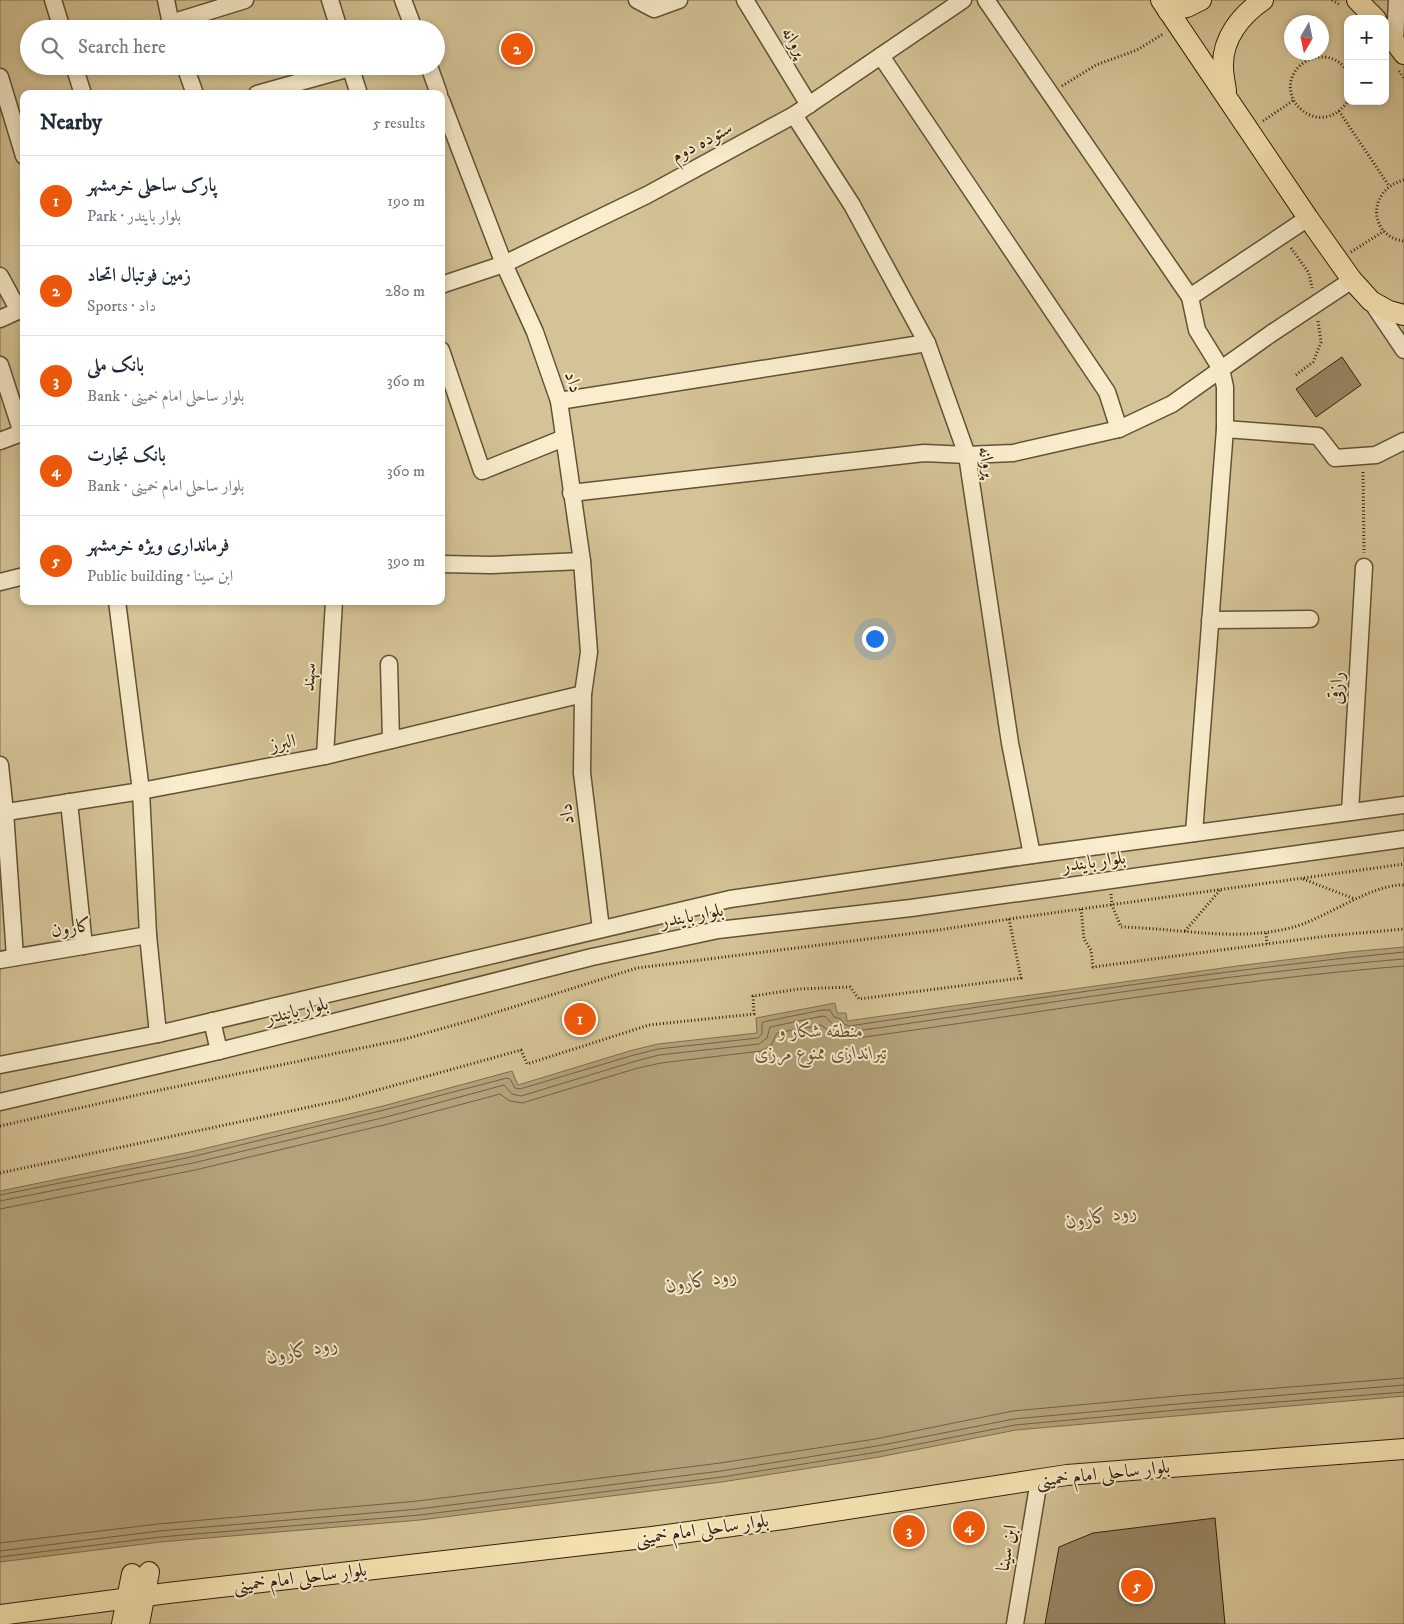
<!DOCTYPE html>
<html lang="en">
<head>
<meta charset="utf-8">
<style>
  :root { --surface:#fff; --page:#f2f2f3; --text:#1f2937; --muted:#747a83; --line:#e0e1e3; --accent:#ea580c }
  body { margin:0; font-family:"IM FELL DW Pica",Amiri,serif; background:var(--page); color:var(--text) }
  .controls { position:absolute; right:15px; top:15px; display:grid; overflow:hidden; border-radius:10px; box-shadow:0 2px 8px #0003 }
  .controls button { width:45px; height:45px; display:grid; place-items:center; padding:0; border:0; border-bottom:1px solid var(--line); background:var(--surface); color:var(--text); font:25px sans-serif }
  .compass { position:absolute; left:1284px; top:15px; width:45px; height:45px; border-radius:50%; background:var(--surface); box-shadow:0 2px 8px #0003; rotate:189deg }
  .you { position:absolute; left:874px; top:638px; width:18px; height:18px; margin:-12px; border:4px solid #fff; border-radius:50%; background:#1a73e8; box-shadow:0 0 0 8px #1a73e833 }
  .badge { display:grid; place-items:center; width:32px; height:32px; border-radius:50%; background:var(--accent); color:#fff; font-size:16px; font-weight:700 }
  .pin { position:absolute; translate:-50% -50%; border:2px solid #fff; box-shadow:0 1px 5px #0006 }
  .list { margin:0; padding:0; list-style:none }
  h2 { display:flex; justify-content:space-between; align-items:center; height:65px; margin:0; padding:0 20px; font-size:21px }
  h2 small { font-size:16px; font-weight:400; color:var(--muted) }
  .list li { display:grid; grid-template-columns:32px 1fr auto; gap:15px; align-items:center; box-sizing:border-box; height:90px; padding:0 20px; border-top:1px solid var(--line) }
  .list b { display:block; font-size:19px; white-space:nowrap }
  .list p { margin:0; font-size:16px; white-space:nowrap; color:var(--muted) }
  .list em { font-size:16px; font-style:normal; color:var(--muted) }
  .icon { flex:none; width:28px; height:28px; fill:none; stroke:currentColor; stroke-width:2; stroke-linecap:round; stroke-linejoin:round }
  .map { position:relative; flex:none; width:1404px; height:1624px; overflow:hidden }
  .search { position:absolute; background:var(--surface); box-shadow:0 2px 8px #0003; left:20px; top:20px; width:425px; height:55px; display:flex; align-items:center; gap:12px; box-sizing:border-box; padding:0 18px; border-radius:28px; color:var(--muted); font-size:19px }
  .panel { position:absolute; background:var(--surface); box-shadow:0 2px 8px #0003; left:20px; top:90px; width:425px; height:515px; border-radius:10px }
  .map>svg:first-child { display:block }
</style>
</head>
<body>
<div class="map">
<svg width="1404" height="1624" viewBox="0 0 1404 1624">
  <rect width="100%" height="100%" fill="#f6e4b2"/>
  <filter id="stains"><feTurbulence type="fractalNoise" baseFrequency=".004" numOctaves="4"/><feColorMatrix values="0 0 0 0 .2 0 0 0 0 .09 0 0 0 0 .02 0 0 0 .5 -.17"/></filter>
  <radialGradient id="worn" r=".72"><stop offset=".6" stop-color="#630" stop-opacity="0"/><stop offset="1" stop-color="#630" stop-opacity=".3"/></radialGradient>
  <path fill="#d4c396" stroke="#827252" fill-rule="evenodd" d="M0 0H1404V1624H0ZM1348 19H1385V101H1348ZM1292 22H1322V52H1292ZM29 29H436V66H29ZM24 94H441V601H24Z"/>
  <polygon fill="#b3a27a" stroke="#7f6e4e" points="1404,947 1404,1396 1016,1430 879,1457 722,1482 420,1520 160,1542 0,1562 0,1191 190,1152 383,1106 512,1071 518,1085 633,1050 658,1044 757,1033 756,1018 835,1003 837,1013 846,1013 847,1021 1237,966 1349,952"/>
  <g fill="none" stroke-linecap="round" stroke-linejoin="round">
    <g stroke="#726244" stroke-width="1">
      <path d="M0 1195 191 1157 384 1110 507 1078 510 1079 515 1088 520 1089 634 1055 658 1049 758 1038 762 1034V1024L763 1022 822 1010H830L834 1017 841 1019 844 1024 849 1026C1034 999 1218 970 1404 952"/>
      <path d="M0 1201 193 1163 386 1117 504 1085 512 1094 521 1096 636 1061 659 1055 759 1044 767 1038 770 1027 823 1016 826 1017C831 1024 841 1031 849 1032 1034 1006 1218 974 1404 959"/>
      <path d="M0 1209 195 1170 388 1124 500 1094 510 1101 522 1103 638 1068 661 1063 761 1051 771 1045 777 1033 821 1025 838 1037 850 1039C1034 1014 1218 981 1404 966"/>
      <polyline points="0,1543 158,1524 418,1501 720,1463 875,1439 1013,1411 1176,1396 1404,1378"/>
      <polyline points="0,1551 159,1531 419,1509 721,1471 877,1446 1014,1419 1177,1404 1404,1385"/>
      <polyline points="0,1557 160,1537 420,1515 722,1477 878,1452 1015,1425 1177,1410 1404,1392"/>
    </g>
  </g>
  <g fill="#978663" stroke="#30210d">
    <polygon points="1342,357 1361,385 1316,417 1296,389"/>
    <polygon points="1215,1518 1225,1624 1045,1624 1059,1547 1093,1533"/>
  </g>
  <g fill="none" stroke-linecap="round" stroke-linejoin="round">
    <g stroke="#625236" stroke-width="19">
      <g id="minor">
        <polyline points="53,0 62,29"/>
        <polyline points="166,0 172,29"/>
        <polyline points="330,0 339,29"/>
        <polyline points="403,0 414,29"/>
        <polyline points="637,0 654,9 679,0"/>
        <polyline points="745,0 809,105"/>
        <polyline points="986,0 1190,297 1308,218"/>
        <polyline points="171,23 245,0"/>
        <polyline points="1395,40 1397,0"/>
        <polyline points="881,56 1107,392 1119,429"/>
        <polyline points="74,66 83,94"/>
        <polyline points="185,66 195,94"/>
        <polyline points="350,66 359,94"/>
        <polyline points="429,66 439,94"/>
        <polyline points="0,77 24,156"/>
        <polyline points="257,94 357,66"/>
        <polyline points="794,115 852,205 927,343 967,455 1010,743 1032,855"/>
        <polyline points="0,276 19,311"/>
        <polyline points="441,285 504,264 647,195 794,115 963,0"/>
        <polyline points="1190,297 1197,330 1221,369 1225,387 1225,429 1194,833"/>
        <polyline points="1371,301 1404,350"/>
        <polyline points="0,319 24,308"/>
        <polyline points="441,350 482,471 564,438"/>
        <polyline points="0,365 22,433"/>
        <polyline points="559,401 927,343"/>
        <polyline points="1225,429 1318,436 1335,458 1376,455 1404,441"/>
        <polyline points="0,441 24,432"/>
        <polyline points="571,493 924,453 967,455 1013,453 1119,429 1172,404 1272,333 1352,280"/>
        <polyline points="441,564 491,565 582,561"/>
        <polyline points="0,582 24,576"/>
        <polyline points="117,601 141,791 148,935 158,1034"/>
        <polyline points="1210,620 1310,619"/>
        <polyline points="389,664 391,740"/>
        <polyline points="583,694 582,773 601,929"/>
        <polyline points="325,756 334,601"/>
        <polyline points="0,765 5,812 15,957"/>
        <polyline points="69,802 84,946"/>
        <polyline points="1350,812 1364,567"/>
        <polyline points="0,813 141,791 325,756 583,694 589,652 582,561 559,401 535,332 504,264 441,100"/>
        <polyline points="0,960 148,935"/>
        <polyline points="212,1021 219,1051"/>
        <polyline points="0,1065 158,1034 730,899 1032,855 1404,805"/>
        <polyline points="0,1102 219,1051 592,957 718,930 911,908 1404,839"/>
        <polyline points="1015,1624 1039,1480"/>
      </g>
    </g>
    <g stroke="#30210d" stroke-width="22">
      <g id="major">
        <polyline points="1161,0 1308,218 1352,280 1371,301 1389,311 1404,315"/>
        <polyline points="1357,0 1376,19"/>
        <polyline points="1168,11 1187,7 1201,0"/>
        <polyline points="1385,29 1404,54"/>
        <path d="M1226 91C1225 83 1223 75 1223 67 1222 39 1240 16 1263 0"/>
        <polyline points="0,1615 168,1593 652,1537 783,1519 1067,1475 1404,1449"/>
        <polyline points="122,1624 132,1574"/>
        <polyline points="139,1624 149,1572"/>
      </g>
    </g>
    <g stroke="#30210d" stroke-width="3" stroke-dasharray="1 2.5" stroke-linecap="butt">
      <polyline points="1332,0 1340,5"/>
      <polyline points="1399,71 1404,79"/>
      <path d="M1348 73C1329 38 1276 66 1294 101 1299 109 1307 115 1316 117 1330 119 1340 112 1348 101"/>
      <polyline points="1062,86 1096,65 1137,50 1163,34"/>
      <polyline points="1339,111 1389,186"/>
      <polyline points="1263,121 1294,100"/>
      <path d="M1404 180C1366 190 1369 237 1404 241"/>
      <polyline points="1291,248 1309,273 1312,288"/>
      <polyline points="1351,252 1384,231"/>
      <polyline points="1296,375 1313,362 1321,342 1318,321"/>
      <polyline points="1363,472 1364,553"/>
      <polyline points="1303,879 1355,899"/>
      <path d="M1111 894 1112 905 1121 927C1177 928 1234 942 1290 928 1324 920 1370 884 1404 885"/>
      <polyline points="1081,909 1084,939 1091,950 1093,967 1327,936 1404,929"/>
      <polyline points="1185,931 1221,889"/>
      <polyline points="1266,933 1267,944"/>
      <polyline points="0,1126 146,1093 405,1039 472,1020 637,968 939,930 1009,919 1404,864"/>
      <polyline points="0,1173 342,1100 521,1050 527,1064 649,1025 754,1014 753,996 799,989 850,987 859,999 1021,978 1009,919"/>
    </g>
    <use href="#minor" stroke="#f9edcd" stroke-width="16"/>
    <use href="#major" stroke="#f6e4b2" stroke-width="20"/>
  </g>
  <g text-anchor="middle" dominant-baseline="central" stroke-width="4" stroke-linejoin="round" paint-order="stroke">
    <g font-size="19" fill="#30210d" stroke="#f9edcd">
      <text transform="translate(794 42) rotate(58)">پروانه</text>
      <text transform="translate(702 142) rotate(-28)">ستوده دوم</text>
      <text transform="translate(573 382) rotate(72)">داد</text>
      <text transform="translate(987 462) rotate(78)">پروانه</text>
      <text transform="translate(309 677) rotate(-87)">سهند</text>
      <text transform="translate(1337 688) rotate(-87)">رازقی</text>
      <text transform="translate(283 743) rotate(-11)">البرز</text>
      <text transform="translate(567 814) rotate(-97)">داد</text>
      <text transform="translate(1094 862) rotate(-8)">بلوار بایندر</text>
      <text transform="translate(692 916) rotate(-11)">بلوار بایندر</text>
      <text transform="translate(71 928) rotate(-9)">کارون</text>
      <text transform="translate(297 1011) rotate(-14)">بلوار بایندر</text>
      <text transform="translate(1103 1474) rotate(-6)">بلوار ساحلی امام خمینی</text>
      <text transform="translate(702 1530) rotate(-8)">بلوار ساحلی امام خمینی</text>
      <text transform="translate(1007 1548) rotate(-80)">ابن سینا</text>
      <text transform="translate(300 1578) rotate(-7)">بلوار ساحلی امام خمینی</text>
    </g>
    <g font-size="19" font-style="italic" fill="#615236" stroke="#f9edcd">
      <text x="821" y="1031">منطقه شکار و<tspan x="821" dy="22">تیراندازی ممنوع مرزی</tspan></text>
    </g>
    <g font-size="20" font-style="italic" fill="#5e4e33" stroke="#f9edcd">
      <text transform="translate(1101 1217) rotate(-9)">رود کارون</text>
      <text transform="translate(701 1281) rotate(-9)">رود کارون</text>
      <text transform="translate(302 1351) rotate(-11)">رود کارون</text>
    </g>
  </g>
  <rect width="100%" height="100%" filter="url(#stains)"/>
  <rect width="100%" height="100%" fill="url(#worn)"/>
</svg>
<div class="controls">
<button>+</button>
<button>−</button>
</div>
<svg class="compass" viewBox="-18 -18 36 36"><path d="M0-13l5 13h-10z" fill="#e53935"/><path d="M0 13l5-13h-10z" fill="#747a83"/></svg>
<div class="you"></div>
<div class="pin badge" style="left:580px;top:1019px">1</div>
<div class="pin badge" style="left:517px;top:49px">2</div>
<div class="pin badge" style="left:909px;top:1531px">3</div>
<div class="pin badge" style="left:969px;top:1527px">4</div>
<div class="pin badge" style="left:1137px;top:1586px">5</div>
<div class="search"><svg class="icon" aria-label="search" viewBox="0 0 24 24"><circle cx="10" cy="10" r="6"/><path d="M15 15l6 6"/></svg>Search here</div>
<section class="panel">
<h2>Nearby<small>5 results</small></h2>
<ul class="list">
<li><span class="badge">1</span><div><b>پارک ساحلی خرمشهر</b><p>Park · بلوار بایندر</p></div><em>190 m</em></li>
<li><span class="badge">2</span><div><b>زمین فوتبال اتحاد</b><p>Sports · داد</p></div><em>280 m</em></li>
<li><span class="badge">3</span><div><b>بانک ملی</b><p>Bank · بلوار ساحلی امام خمینی</p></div><em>360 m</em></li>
<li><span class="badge">4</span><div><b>بانک تجارت</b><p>Bank · بلوار ساحلی امام خمینی</p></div><em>360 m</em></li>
<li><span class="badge">5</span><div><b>فرمانداری ویژه خرمشهر</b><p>Public building · ابن سینا</p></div><em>390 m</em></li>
</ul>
</section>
</div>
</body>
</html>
